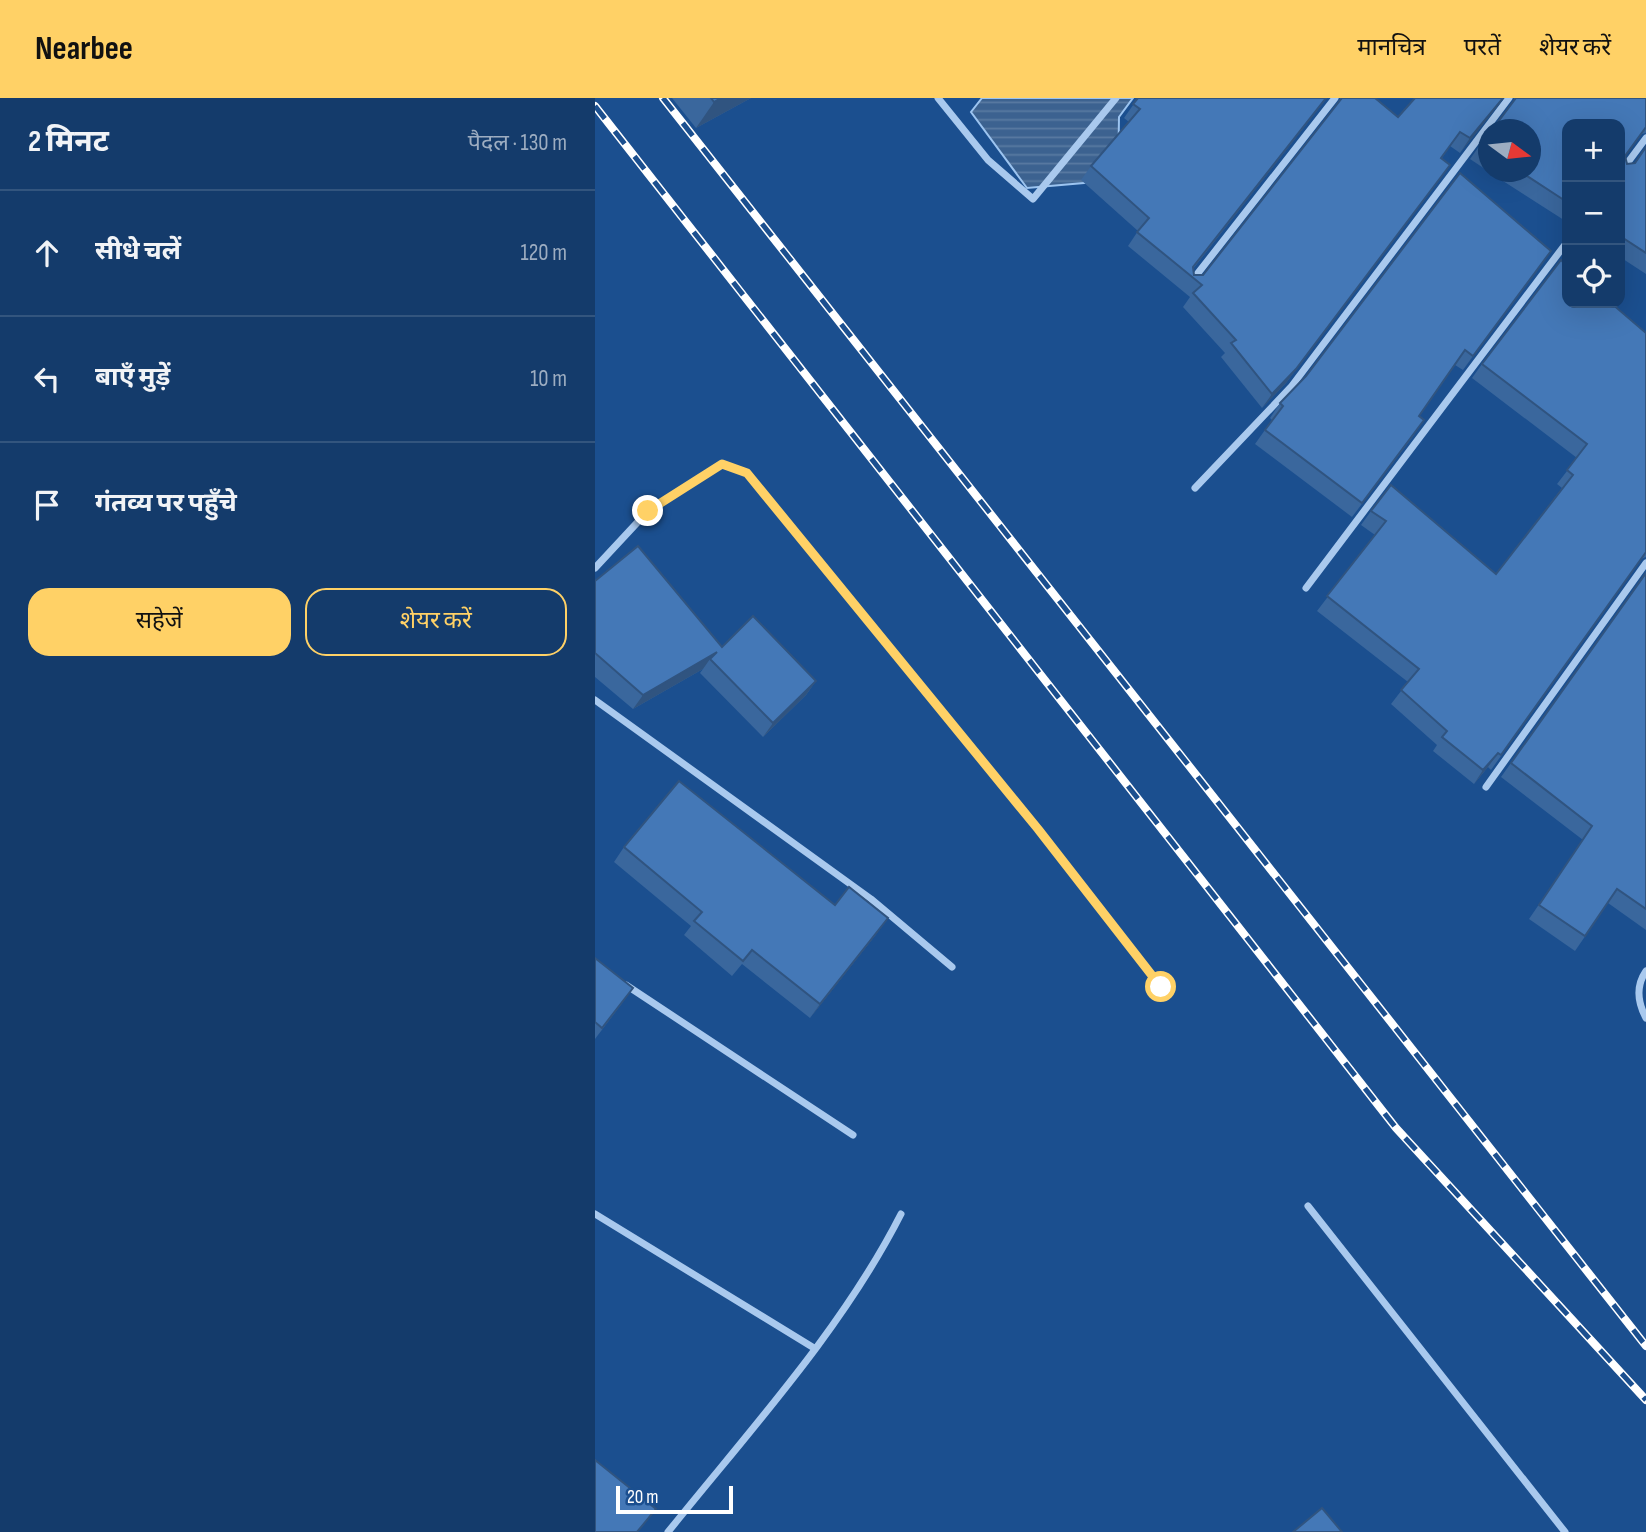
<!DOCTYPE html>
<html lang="hi">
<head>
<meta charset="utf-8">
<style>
  :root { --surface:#143b6b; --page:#1d4271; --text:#f1f3f6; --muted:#9dadc1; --line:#33557e; --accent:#ffd166 }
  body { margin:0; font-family:"Sofia Sans Condensed","Noto Sans Devanagari",sans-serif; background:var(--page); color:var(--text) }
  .controls { position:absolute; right:21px; top:21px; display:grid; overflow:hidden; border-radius:14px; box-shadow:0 7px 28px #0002 }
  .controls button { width:63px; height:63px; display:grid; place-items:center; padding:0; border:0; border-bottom:2px solid var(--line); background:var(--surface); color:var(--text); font:35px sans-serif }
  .compass { position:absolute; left:883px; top:21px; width:63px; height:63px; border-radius:50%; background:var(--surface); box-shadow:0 7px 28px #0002; rotate:105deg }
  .scale { position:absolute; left:21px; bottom:18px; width:117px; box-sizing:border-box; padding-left:7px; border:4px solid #fff; border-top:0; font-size:19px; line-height:24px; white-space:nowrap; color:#fff; -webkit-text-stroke:5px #1b4f8f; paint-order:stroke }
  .stop { position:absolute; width:21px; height:21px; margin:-16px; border:5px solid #ffd166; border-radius:50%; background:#fff }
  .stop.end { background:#ffd166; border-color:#fff; box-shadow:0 2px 7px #0008 }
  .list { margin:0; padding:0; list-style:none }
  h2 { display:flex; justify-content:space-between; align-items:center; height:91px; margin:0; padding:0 28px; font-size:30px }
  h2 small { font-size:23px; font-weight:400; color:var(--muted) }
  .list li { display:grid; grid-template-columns:46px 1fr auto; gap:21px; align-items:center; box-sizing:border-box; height:126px; padding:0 28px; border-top:2px solid var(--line) }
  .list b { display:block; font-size:26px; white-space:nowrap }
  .list em { font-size:23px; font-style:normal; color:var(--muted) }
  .actions { display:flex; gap:14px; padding:21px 28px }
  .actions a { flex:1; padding:16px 0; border:2px solid var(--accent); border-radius:21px; text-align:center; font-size:24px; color:var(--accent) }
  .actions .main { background:var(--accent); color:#111 }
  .icon { flex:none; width:38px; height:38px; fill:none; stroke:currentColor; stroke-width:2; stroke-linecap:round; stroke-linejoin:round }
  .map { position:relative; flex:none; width:1051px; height:1434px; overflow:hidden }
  header { display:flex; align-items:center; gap:42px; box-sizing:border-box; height:98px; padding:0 35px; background:var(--accent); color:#111 }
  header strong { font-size:33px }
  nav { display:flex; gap:38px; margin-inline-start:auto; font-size:24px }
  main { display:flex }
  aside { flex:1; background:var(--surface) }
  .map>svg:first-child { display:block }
</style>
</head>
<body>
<header>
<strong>Nearbee</strong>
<nav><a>मानचित्र</a><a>परतें</a><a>शेयर करें</a></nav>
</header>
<main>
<aside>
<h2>2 मिनट<small>पैदल · 130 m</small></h2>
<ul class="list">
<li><svg class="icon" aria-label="ahead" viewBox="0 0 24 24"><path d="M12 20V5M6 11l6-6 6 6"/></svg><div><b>सीधे चलें</b></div><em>120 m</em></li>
<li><svg class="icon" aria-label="left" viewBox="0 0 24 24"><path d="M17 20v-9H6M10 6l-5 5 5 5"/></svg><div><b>बाएँ मुड़ें</b></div><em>10 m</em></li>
<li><svg class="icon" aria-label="arrive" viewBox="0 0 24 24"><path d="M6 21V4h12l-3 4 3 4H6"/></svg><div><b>गंतव्य पर पहुँचे</b></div></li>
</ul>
<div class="actions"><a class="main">सहेजें</a><a>शेयर करें</a></div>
</aside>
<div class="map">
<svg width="1051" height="1434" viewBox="0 0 1051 1434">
  <defs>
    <pattern id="water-rules" width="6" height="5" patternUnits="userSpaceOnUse" patternTransform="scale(1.75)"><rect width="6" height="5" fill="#3c6290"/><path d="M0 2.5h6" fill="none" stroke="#597aa1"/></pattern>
  </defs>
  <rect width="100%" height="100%" fill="#1b4f8f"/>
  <polygon fill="url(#water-rules)" stroke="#9cc4f0" stroke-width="2" points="387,0 538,0 524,19 523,82 432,90 376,14"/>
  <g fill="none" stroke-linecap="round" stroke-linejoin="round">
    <g stroke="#a9c9ee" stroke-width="7">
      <polyline points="343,0 393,62 438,101 521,0"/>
      <polyline points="1025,75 1051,40"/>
      <polyline points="596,184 740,0"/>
      <polyline points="600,390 696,289 914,0"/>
      <polyline points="0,470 53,413 127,366 152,375 443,731 566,889"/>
      <polyline points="711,490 972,144"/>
      <polyline points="0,602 276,801 357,869"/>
      <polyline points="891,689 1051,465"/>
      <path d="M1051 873C1040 889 1043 905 1051 920"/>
      <polyline points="31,887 258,1037"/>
      <polyline points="713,1108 970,1434"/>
      <polyline points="0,1116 219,1250"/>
      <path d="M73 1434C154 1333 247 1232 306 1116"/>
    </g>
    <g stroke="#fff" stroke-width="8">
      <g id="rail">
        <polyline points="68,0 1051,1248"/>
        <polyline points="0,8 801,1030 1051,1302"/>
      </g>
    </g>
    <use href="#rail" stroke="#1b4f8f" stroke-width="5" stroke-dasharray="16" stroke-linecap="butt"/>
  </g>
  <g fill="#3a679d">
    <polygon points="77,0 156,0 101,30"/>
    <polygon points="543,0 732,0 598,171 599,177 608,177 745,2 745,0 780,0 803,19 909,0 865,55 855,48 847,60 845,81 691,285 667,310 626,259 630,255 588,209 595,199 533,148 543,133 486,82 496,68 534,24 529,20"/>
    <polygon points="919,0 1051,0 1051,35 1047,36 1030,58 1032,66 1040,65 1051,49 1051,176 1025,159 1025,26 972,26 972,124 894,74 935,74"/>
    <polygon points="893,36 893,73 875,61"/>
    <polygon points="956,153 868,272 860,267 824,318 819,337 757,419 660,346 677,322 675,320 685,305"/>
    <polygon points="1051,235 1051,459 1046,461 896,672 893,669 879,686 838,653 842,647 796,606 813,584 722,513 780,437 766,427 776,413 901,476 967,390 962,386 982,360 877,280 887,266"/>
    <polygon points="1051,475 1051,832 1013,805 980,853 934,821 988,742 906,679"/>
    <polygon points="0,483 127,549 221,583 211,597 168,639 105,575 108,571 38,611 0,579"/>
    <polygon points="29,749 240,807 283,834 215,920 147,866 137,878 89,837 96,828 19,764"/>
    <polygon points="0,860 28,904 0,941"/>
  </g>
  <g fill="#305480">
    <polygon points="126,0 156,0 101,30 119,4"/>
    <polygon points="731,0 732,0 594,176"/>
    <polygon points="908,0 909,0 865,55 875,40"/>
    <polygon points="855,67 691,285 667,310 677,296"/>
    <polygon points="956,153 946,168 868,272 878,258"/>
    <polygon points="122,554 115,561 108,571 38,611 48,597"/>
    <polygon points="221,583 211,597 168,639 178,625"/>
    <polygon points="903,655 893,669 879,686 888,672"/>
    <polygon points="293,820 283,834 215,920 225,906"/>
  </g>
  <g fill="#4478b7" stroke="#305480" stroke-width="2">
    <polygon points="116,0 126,0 119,4"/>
    <polygon points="543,0 731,0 598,169 599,177 608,177 747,0 780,0 803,19 820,0 908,0 875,40 865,34 846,60 855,67 701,271 677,296 636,245 641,242 598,195 607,187 542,134 554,120 496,68 545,11 538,6"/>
    <polygon points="921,0 1051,0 1051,29 1030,58 1032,66 1040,65 1051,49 1051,155 1025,138 1025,26 972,26 972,104 926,74 935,74 935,32 897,32"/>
    <polygon points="893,36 893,53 885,47"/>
    <polygon points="865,75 956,153 878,258 870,252 824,318 829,322 767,405 670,332 688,308 685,305 711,278"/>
    <polygon points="966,162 972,168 972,205 1016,205 1051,235 1051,454 906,657 903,655 888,672 847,639 852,633 806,592 824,571 732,498 791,423 776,413 796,387 901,476 978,377 972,372 992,346 887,266"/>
    <polygon points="43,448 127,549 158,518 221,583 178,625 115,561 122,554 48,597 0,555 0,483"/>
    <polygon points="1051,475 1051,811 1022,791 990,838 944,807 997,728 916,665"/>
    <polygon points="84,683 240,807 254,789 293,820 225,906 157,852 148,863 99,823 107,814 29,749"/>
    <polygon points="0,860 38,890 7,930 0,924"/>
    <polygon points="0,1362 61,1411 42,1434 0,1434"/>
    <polygon points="727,1410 747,1434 698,1434"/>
  </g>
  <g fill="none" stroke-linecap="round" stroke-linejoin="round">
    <polyline stroke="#ffd166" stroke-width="9" points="53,413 127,366 152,375 443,731 566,889"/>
  </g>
</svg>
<div class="controls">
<button>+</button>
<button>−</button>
<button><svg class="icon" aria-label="locate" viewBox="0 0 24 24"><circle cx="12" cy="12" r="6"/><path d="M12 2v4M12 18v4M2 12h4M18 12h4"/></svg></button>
</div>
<svg class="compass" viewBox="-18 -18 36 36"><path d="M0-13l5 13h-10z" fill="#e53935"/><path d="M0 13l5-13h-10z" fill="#9dadc1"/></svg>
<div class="scale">20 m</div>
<div class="stop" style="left:566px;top:889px"></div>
<div class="stop end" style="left:53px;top:413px"></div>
</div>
</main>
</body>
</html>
